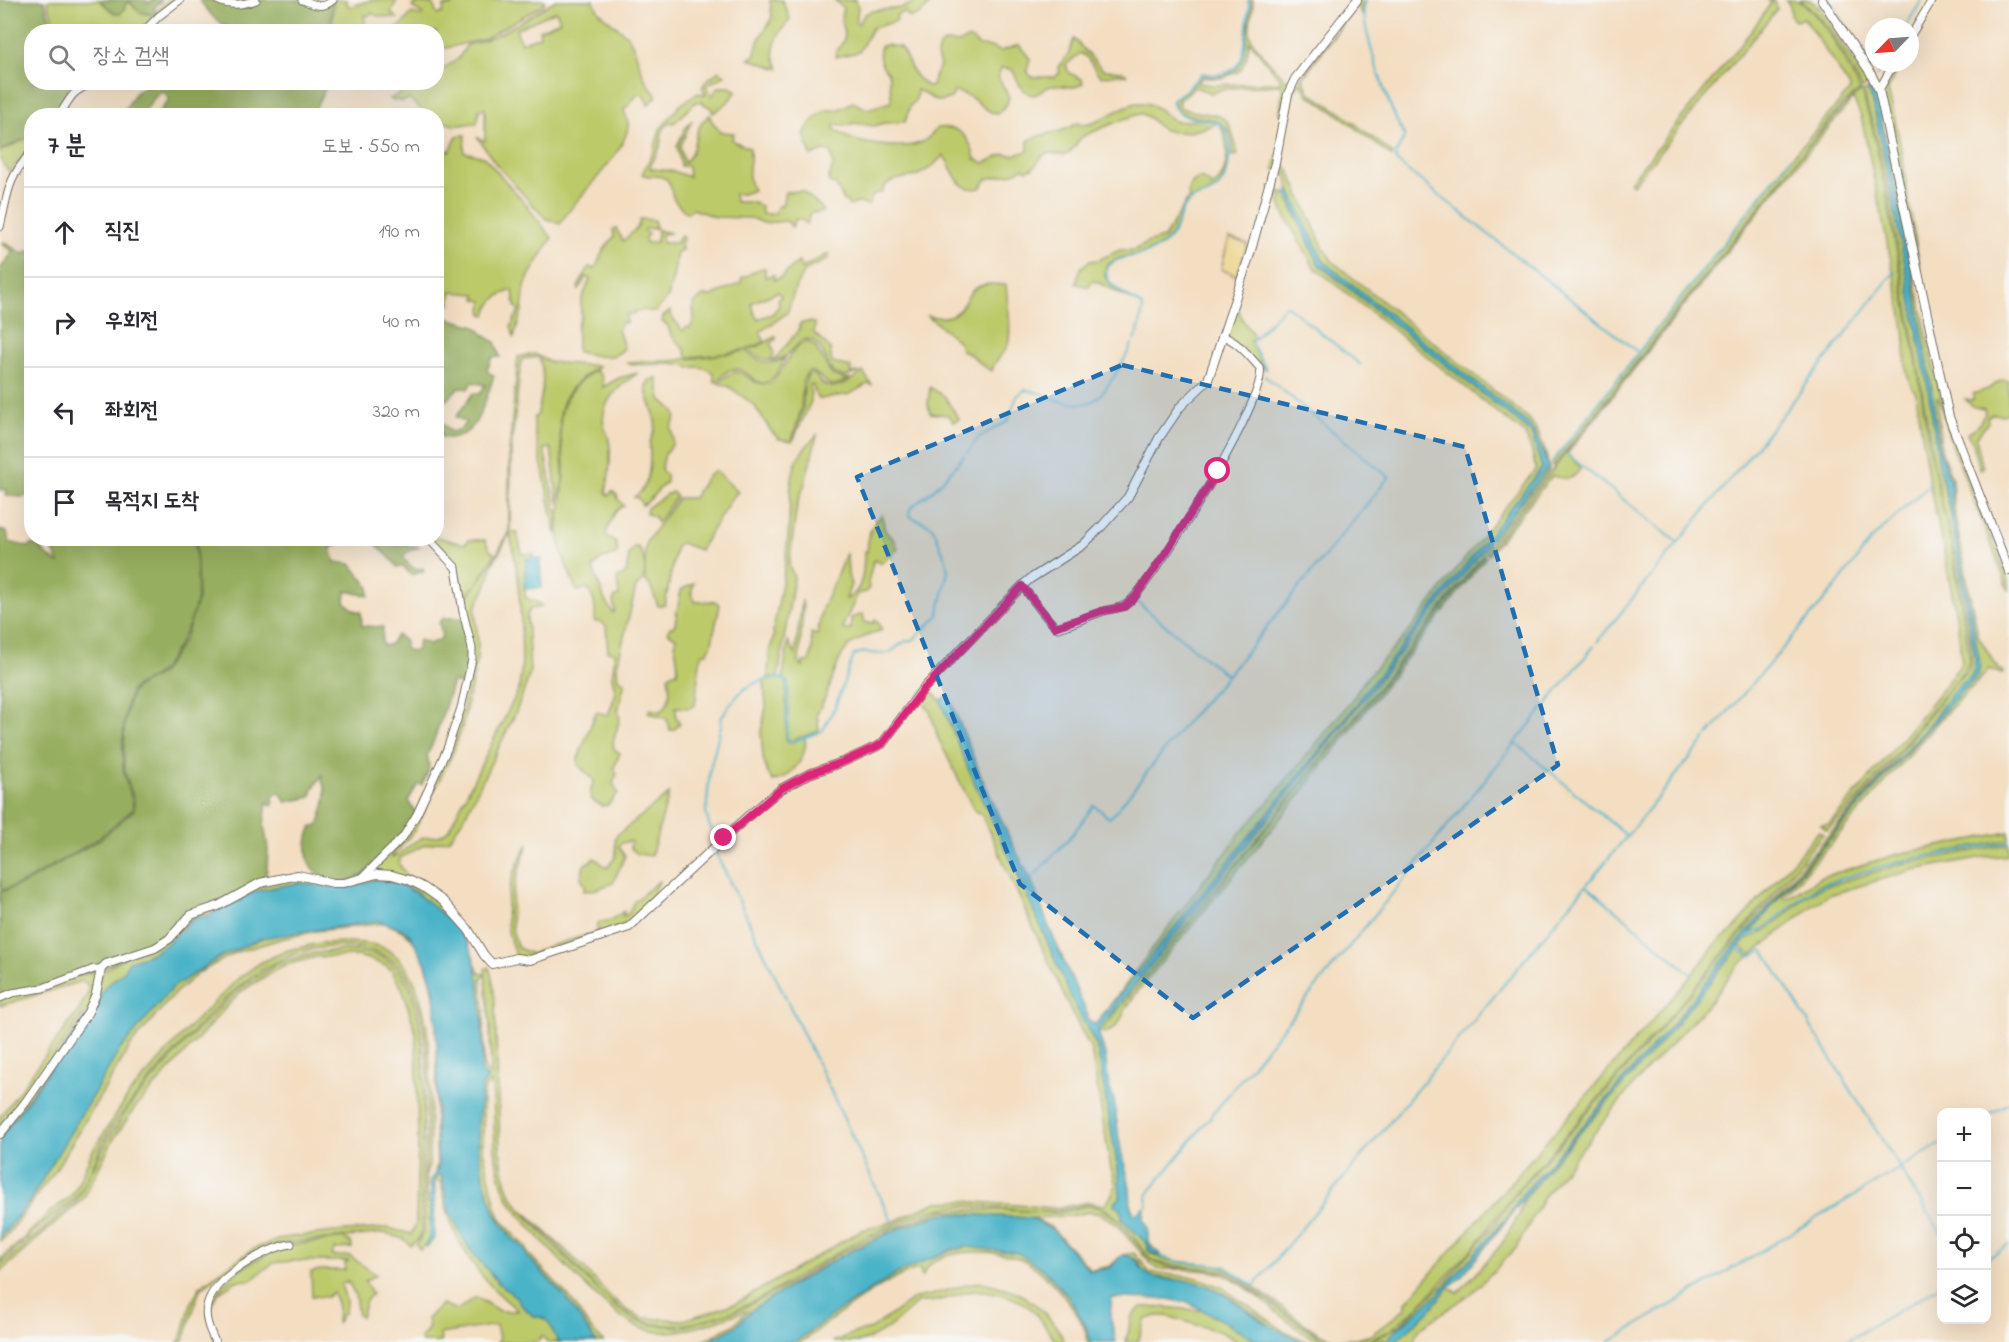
<!DOCTYPE html>
<html lang="ko">
<head>
<meta charset="utf-8">
<style>
  :root { --surface:#fff; --page:#f2f2f3; --text:#2b2b33; --muted:#7c7c81; --line:#e1e1e2 }
  body { margin:0; font-family:"Indie Flower","Poor Story",sans-serif; background:var(--page); color:var(--text) }
  .controls { position:absolute; right:18px; bottom:18px; display:grid; overflow:hidden; border-radius:12px; box-shadow:0 6px 24px #0002 }
  .controls button { width:54px; height:54px; display:grid; place-items:center; padding:0; border:0; border-bottom:2px solid var(--line); background:var(--surface); color:var(--text); font:30px sans-serif }
  .compass { position:absolute; left:1865px; top:18px; width:54px; height:54px; border-radius:50%; background:var(--surface); box-shadow:0 6px 24px #0002; rotate:245deg }
  .stop { position:absolute; width:18px; height:18px; margin:-14px; border:4px solid #db2777; border-radius:50%; background:#fff }
  .stop.end { background:#db2777; border-color:#fff; box-shadow:0 2px 6px #0008 }
  .list { margin:0; padding:0; list-style:none }
  h2 { display:flex; justify-content:space-between; align-items:center; height:78px; margin:0; padding:0 24px; font-size:26px }
  h2 small { font-size:20px; font-weight:400; color:var(--muted) }
  .list li { display:grid; grid-template-columns:39px 1fr auto; gap:18px; align-items:center; box-sizing:border-box; height:90px; padding:0 24px; border-top:2px solid var(--line) }
  .list b { display:block; font-size:22px; white-space:nowrap }
  .list em { font-size:20px; font-style:normal; color:var(--muted) }
  .icon { flex:none; width:33px; height:33px; fill:none; stroke:currentColor; stroke-width:2; stroke-linecap:round; stroke-linejoin:round }
  .map { position:relative; flex:none; width:2009px; height:1342px; overflow:hidden }
  .search { position:absolute; background:var(--surface); box-shadow:0 6px 24px #0002; left:24px; top:24px; width:420px; height:66px; display:flex; align-items:center; gap:15px; box-sizing:border-box; padding:0 21px; border-radius:24px; color:var(--muted); font-size:22px }
  .panel { position:absolute; background:var(--surface); box-shadow:0 6px 24px #0002; left:24px; top:108px; width:420px; height:438px; border-radius:24px }
  .map>svg:first-child { display:block }
</style>
</head>
<body>
<div class="map">
<svg width="2009" height="1342" viewBox="0 0 2009 1342">
  <rect width="100%" height="100%" fill="#f6f6f2"/>
  <filter id="ink" filterUnits="userSpaceOnUse"><feTurbulence type="fractalNoise" baseFrequency=".0167" numOctaves="2"/><feDisplacementMap in="SourceGraphic" scale="12" xChannelSelector="R" yChannelSelector="G"/><feConvolveMatrix kernelMatrix="1 2 1 2 8 2 1 2 1" color-interpolation-filters="sRGB"/></filter>
  <filter id="wash" filterUnits="userSpaceOnUse"><feTurbulence type="fractalNoise" baseFrequency=".008" numOctaves="4" result="noise"/><feDisplacementMap in="SourceGraphic" scale="24" xChannelSelector="R" yChannelSelector="G"/><feGaussianBlur stdDeviation="1.35" result="paint"/><feColorMatrix in="noise" values="0 0 0 0 0 0 0 0 0 0 0 0 0 0 0 0 0 1.4 0 .05"/><feComposite in="paint" operator="in"/></filter>
  <g filter="url(#wash)">
    <rect width="100%" height="100%" fill="#f3dec2"/>
    <g fill="#bdca6b" stroke="#747a4b" stroke-width="1.5" fill-rule="evenodd">
      <path d="M47 0H99L115 14 125 4 130 2C137 13 144 15 157 15L156 12 168 0H178L141 32H101L99 29 92 32 56 31Z"/>
      <path d="M334 0H347V4L350 7 371 0H397L391 13 397 18 378 16 371 13 368 16 364 15 366 30C376 30 393 33 402 25 406 21 407 17 412 13L422 16 423 14 412 7 414 4H433L437 15 443 13 444 6H451L455 0H545L543 5 484 39 437 50 436 32H332Z"/>
      <path d="M556 0H593C599 18 616 23 628 37 636 47 637 60 642 72 645 81 651 89 657 96L648 105 646 99 642 94 637 95 624 110C625 114 628 120 628 124 628 153 574 198 560 224L545 218 495 163 478 138 485 141V108L479 110 477 124C469 121 463 127 454 125 439 122 420 110 409 99L402 102 399 100 394 101 390 99 419 83 436 82 437 73 458 59 467 45C500 38 527 17 556 0ZM556 11 560 21 539 30 540 36 521 43 516 29Z"/>
      <path d="M770 0H782L790 19C782 29 772 42 774 55 775 61 778 64 779 69L749 59 754 56 759 39 769 24 772 17Z"/>
      <path d="M835 0H856L858 7 856 23 858 24 865 14 871 11 902 8 920 0H932C926 9 921 17 909 17L905 12 896 15 897 21 872 28 859 52 835 57 836 51C854 34 836 30 843 8Z"/>
      <path d="M1250 0H1253C1254 11 1248 23 1250 34 1252 47 1277 69 1286 80H1293L1280 115 1282 87 1279 85 1229 88 1211 93 1195 87 1178 101 1181 108C1223 121 1227 103 1238 155L1232 156C1236 96 1181 134 1173 100L1187 91 1203 75C1252 86 1244 40 1251 7ZM1250 41 1282 82 1214 85 1198 83 1201 78H1222L1240 71 1246 59Z"/>
      <path d="M1358 0H1362V16L1357 5 1303 78 1309 92 1343 114 1393 154 1392 157 1342 117 1307 94 1301 83C1289 91 1288 113 1285 127L1289 94Z"/>
      <polygon points="1768,0 1775,0 1777,9 1633,185 1630,182 1752,30 1771,3"/>
      <path d="M1785 0C1789 0 1794 0 1798 1 1825 15 1846 64 1860 90L1841 106 1797 159 1553 467 1552 463 1792 157 1850 90V87L1804 18 1795 21 1791 16C1791 9 1791 4 1785 0Z"/>
      <path d="M1800 0H1810L1819 7 1868 86 1862 89C1845 57 1829 21 1800 0Z"/>
      <path d="M969 38 980 46 991 47 1001 51 1019 45 1030 59 1027 71 1031 77H1055L1060 72 1058 67 1068 55 1074 39 1103 70 1121 71 1127 75 1117 74 1102 77C1092 70 1092 58 1080 53L1066 65 1069 73 1082 79 1083 83C1073 92 1063 83 1051 86 1042 88 1037 100 1026 92 1017 86 1018 76 1011 69L1001 68 998 77 1009 97 1007 104 997 114C982 112 977 94 954 92L952 97C932 107 932 95 917 90L916 99 910 106 905 122 884 123 874 126 854 123 849 125H834V128C849 145 900 150 920 143 928 140 932 133 938 128 960 125 971 139 975 159L984 163 1004 154 1014 155 1028 151V141C1044 131 1061 135 1077 123 1098 133 1125 93 1152 105 1160 108 1166 117 1175 121 1190 124 1201 114 1219 124 1237 134 1228 181 1214 190 1204 197 1193 194 1186 205 1178 215 1176 233 1166 241 1161 245 1152 250 1146 252 1134 257 1110 255 1105 270 1101 284 1125 295 1134 301L1097 282 1092 281 1089 287 1076 284 1081 268 1089 261 1098 260 1120 250H1135L1149 242 1164 238 1189 197C1186 188 1190 182 1199 178L1208 181 1211 187C1230 176 1231 140 1218 123 1202 130 1175 138 1159 127 1153 122 1149 115 1141 114 1137 113 1084 135 1081 138 1075 144 1074 151 1066 155 1041 152 1048 150 1033 168L1027 170 1022 168 1017 172 987 179 980 188C955 193 955 169 943 155 937 163 928 170 920 174 906 181 888 175 882 192L873 195 868 205 858 203 850 206 843 199 836 185 830 183 828 180 833 166 831 151H824L811 156 804 134 811 122 819 115 826 110H837L853 102 867 109 891 102C892 98 889 75 888 73 881 64 877 59 881 46L886 45 900 47C913 65 907 73 929 87L932 86 934 77 940 66 937 55 939 47 946 42 959 43Z"/>
      <polygon points="1896,63 1899,63 1888,90 1899,138 1921,275 1883,94 1883,89"/>
      <path d="M719 71 725 75C719 80 711 81 706 87L712 96 718 87H730L737 91 727 103 713 113 711 108 701 102H696L674 123 670 122 665 127 662 133 660 147 650 167 651 169 673 171 689 177 688 166H681L677 146 685 129 692 120 680 147 684 163C700 149 689 130 710 115L711 120 720 132 734 133 732 139 735 142 750 148C752 163 744 174 753 190L743 194H734L735 202H751L761 206 762 214H774L778 206H782L785 192 802 191 821 207 823 212 810 213 807 224 800 219 795 220 792 227 787 221 763 223 751 218 715 217 693 209 687 213C683 209 675 203 673 197 671 192 672 184 666 179 659 174 649 178 642 174L654 151 660 129 680 105 698 93 706 95 702 87 706 81Z"/>
      <polygon points="1875,87 1935,373 1949,425 2009,581 2009,591 1949,437 1940,402 1937,396 1941,450 1952,479 1954,509 1978,636 1998,668 2003,672 2002,674 1988,669 1986,673 1944,715 1784,897 1787,899 1819,878 1898,854 2009,832 2009,840 1901,861 1817,886 1770,924 1759,931 1748,934 1879,782 1960,693 1971,683 1980,664 1952,508 1950,481 1939,448 1932,388 1914,283 1877,98 1873,89"/>
      <path d="M1868 90 1873 103 1894 207 1927 383 1940 472 1949 505 1975 659C1975 681 1966 677 1955 690L1924 730 1732 949 1674 1022 1520 1197 1509 1215 1470 1259 1438 1294 1395 1331 1385 1342H1382L1385 1338 1378 1342H1370L1399 1326 1446 1281 1494 1225 1515 1195 1647 1045 1732 944 1886 770 1953 684 1969 669 1971 661 1970 644 1953 549 1936 477 1918 364 1888 193 1873 125 1863 92Z"/>
      <path d="M1861 91 1872 126 1886 193 1917 364 1929 447 1952 549 1970 660C1965 674 1951 685 1942 697 1905 743 1870 789 1827 830L1821 825 1829 824C1876 772 1920 718 1962 663L1958 626 1946 561 1929 482 1916 393C1903 377 1906 356 1905 338 1903 317 1899 296 1894 276L1895 272 1893 271 1861 116 1853 99 1779 186 1567 454 1581 468C1571 482 1568 479 1552 476L1488 555 1487 553 1798 159 1843 107Z"/>
      <path d="M465 135 464 152 484 157 523 201 552 238 530 274 525 286 522 310 514 337 511 327 519 310 515 306 513 290C497 295 491 300 486 315L482 314 483 301 476 299V294L451 292V305L437 300V140L438 148 450 151 457 136Z"/>
      <path d="M31 136V147L15 166 11 174 0 160V151C12 148 20 140 31 136Z"/>
      <path d="M1277 157 1289 171 1324 249 1333 262 1528 418C1540 431 1547 453 1549 471L1360 711 1104 1028 1361 712 1484 556 1486 557 1298 797 1148 979C1141 988 1133 997 1127 1007 1121 1017 1118 1030 1105 1033L1103 1030 1100 1033 1098 1031 1549 467 1534 432 1527 423 1324 262 1290 191 1286 174 1274 169Z"/>
      <path d="M1269 187 1286 194 1319 265 1528 430 1532 435 1542 468 1380 674 1362 694 1358 703 1095 1025 1220 859C1229 853 1233 841 1240 833 1280 790 1317 743 1354 697 1365 675 1388 656 1404 637 1448 581 1491 524 1536 469L1532 452 1525 434 1314 267 1284 214 1279 201 1282 197Z"/>
      <path d="M640 219 654 220 656 228 645 229 644 231 648 234 645 238 646 243 656 242 657 230 671 233 661 234 663 243H676L681 235 683 239 681 244 682 250 677 252C675 268 673 282 668 297 665 305 658 305 656 312L642 310 640 312 635 311 633 314H627L626 323 622 322 618 330 624 348C613 363 592 354 577 352V326L581 317V301L590 279 586 277 579 290 578 287 589 267 595 269 603 251 614 237 613 230 616 228 623 241 638 227Z"/>
      <path d="M829 253V258C823 263 815 264 808 269 795 280 793 298 787 313L760 332 765 342C742 353 712 356 687 357L685 350 671 335 667 324 662 322 663 317 670 311 671 316 683 331 687 327 690 328 694 319 693 304 703 296H711L741 283 742 278C750 276 755 268 765 268V277L774 275V280C785 278 789 267 799 262L801 269ZM778 292 781 296 778 300 779 306 772 314 757 319 751 303Z"/>
      <path d="M990 284 1006 285C1007 300 1013 334 1007 347 1001 358 995 358 992 371 979 366 974 353 961 350L959 342 928 316C935 317 945 319 952 315 971 305 962 287 990 284Z"/>
      <polygon points="1237,305 1242,319 1255,337 1250,341 1265,370 1224,335"/>
      <path d="M809 322 815 323 814 333 830 348 832 363 851 367V373L859 372 845 377 833 373C827 364 823 347 813 341 794 329 792 381 747 350L759 346 776 336V339L771 343 774 352 772 358 775 359 799 330 800 323Z"/>
      <path d="M807 341 815 346 832 375 845 379 850 378C827 392 830 383 813 372H808L803 380 801 408 792 441 779 439 771 431 754 405 728 386 718 383C747 356 740 386 770 384 785 371 787 350 807 341Z"/>
      <path d="M745 351C758 361 770 367 785 358 758 412 753 361 730 370 725 372 720 378 716 382L714 381V374C708 367 697 366 689 368L687 365C667 360 647 368 627 363 641 359 655 362 670 361 695 358 720 355 745 351Z"/>
      <path d="M534 354 550 362 599 366C542 401 564 426 563 481 562 489 559 496 558 504L551 448 544 449 556 510 558 511 556 534 534 427V417L537 416C542 395 546 378 539 357L523 359 521 361 511 452 510 532H517L522 554H534L531 558 526 559 525 594 526 598 539 603 542 607 530 609 527 616 530 672 527 682 516 712 467 812 452 836 447 840 424 845 400 858 399 864 409 879 368 874 405 838 463 708 469 626 463 595H469L489 567 509 532V452L518 357ZM510 533 518 577 521 622 522 661 519 689 449 829C440 839 433 835 422 838 410 842 404 854 392 857L414 831 452 755 462 727 477 659 478 643 475 609 486 587 493 564Z"/>
      <path d="M596 370 602 377 603 387 619 378 638 373C620 385 599 402 604 426 605 431 609 435 609 440 612 453 609 479 606 492L609 496 612 491 617 495 618 499 624 506C613 509 610 524 606 534V536L615 541 618 550 616 555 600 560 593 568 605 601 613 613 615 611 613 601 615 597 619 596 617 578 626 574 629 554 634 547H638C644 554 647 571 643 580 641 583 638 585 636 587L617 666 618 679 625 682 618 711 620 718 613 743 614 749 620 753 614 768 617 774 613 783 618 793 608 805 602 806 592 800 590 793 594 780 578 765V759L596 712 608 715 616 693 612 678 615 653 608 651 606 626 600 622H595C596 610 595 598 587 588L577 591C569 572 557 547 558 525 560 506 565 486 564 466 563 447 557 425 563 407 568 390 582 378 596 370Z"/>
      <path d="M863 372 872 385 867 384 850 394 820 399 816 396 813 385H810L811 401 793 441 803 408 804 387 807 376 813 373C817 376 818 381 823 384 836 393 853 378 863 372Z"/>
      <path d="M657 378 661 399 673 410 676 417 671 428 673 439 672 445 665 454 661 470 666 475V483C656 489 653 500 642 505L638 498 634 497C648 490 650 470 650 456 650 451 649 446 650 442 653 434 657 429 655 420 654 408 645 397 646 385L650 380Z"/>
      <polygon points="2002,380 2009,381 2009,413 2002,415 1992,414 1987,417 1988,422 1976,438 1983,468 1980,469 1973,443 1967,434 1979,424 1985,413 1984,409 1974,407 1965,399 1973,400 1973,394 1988,389"/>
      <polygon points="930,387 945,397 959,419 954,422 948,415 930,413 928,404"/>
      <path d="M817 435 804 486 797 504 789 565 794 577 778 677H768L769 652 774 636 773 631C780 595 787 560 789 524 790 504 789 479 797 460 800 453 812 440 817 435Z"/>
      <polygon points="715,470 738,492 731,499 700,550 681,543 676,547 665,605 658,606 651,587 645,580 645,550 647,541 678,498 693,498 706,478"/>
      <polygon points="673,492 676,497 657,523 655,517 646,513 647,508 667,494"/>
      <path d="M882 515 885 531 894 540 898 549 880 564 876 560 873 562 868 582 869 588 865 592 858 594 842 628 846 630 851 629V618L863 614 865 623H874L875 619 877 620 882 630C842 644 843 649 829 688 825 697 823 705 817 713L819 731 790 741 787 737 789 689 788 682 783 677 788 641 795 654 802 600 803 610 799 661 800 665 803 666V662H809L812 650 811 633 817 635 822 609 846 554C849 564 846 576 851 584L846 599C864 593 864 567 864 551L867 552C869 534 868 528 882 515Z"/>
      <polygon points="437,537 464,544 469,540 485,540 490,550 495,554 476,585 468,593 462,594 457,570 430,539"/>
      <path d="M694 583C691 590 690 595 695 602L715 601 720 605 711 646 707 653H703L700 661 695 705 689 708 676 707V717L680 723 674 730H670L667 719 648 712 650 709 661 711C671 703 671 688 668 677L673 673H677C680 660 673 651 676 638L668 632 670 627H673L675 624 681 590Z"/>
      <path d="M768 679H782L786 682V741L790 743 805 737C805 741 806 744 805 747 803 762 788 780 773 781L767 772 763 758 761 731 766 707 764 680Z"/>
      <path d="M927 687 940 700 970 773 1027 895 1073 1002 1097 1047 1119 1176 1120 1198 1117 1201 1118 1207 1121 1208 1122 1219 1147 1244 1149 1252 1164 1260 1216 1265 1227 1268 1317 1332 1335 1340 1357 1339 1371 1335 1406 1308V1302L1691 976 1718 941 1731 932 1819 831 1823 834 1673 1013 1514 1194 1475 1246 1418 1307 1389 1331 1365 1342H1329L1291 1317 1228 1271 1169 1265 1156 1262 1149 1257C1134 1239 1113 1201 1085 1205 1068 1208 1054 1213 1036 1212 1001 1209 962 1201 928 1212 893 1223 856 1241 825 1260 775 1290 707 1338 646 1322 615 1314 586 1276 564 1253 551 1238 537 1225 523 1210L579 1263 610 1296 628 1311 643 1318 684 1320 737 1303 862 1230 892 1222 937 1202 964 1201 1055 1208 1089 1202 1105 1205C1115 1192 1118 1184 1111 1169L1091 1049 1072 1013 982 815 974 810 938 738 930 711 918 697Z"/>
      <polygon points="669,794 651,856 638,854 630,848 631,841 621,843 619,847 625,856 613,883 597,889 584,891 585,886 581,877 584,865 595,858 607,868 616,856 615,839 617,835"/>
      <path d="M528 844C516 877 503 914 518 948L532 954 546 947 600 931 597 929V923L611 920 624 911 623 916 628 914 634 902 660 880C654 893 640 914 629 924L530 957H517C498 920 507 879 528 844Z"/>
      <path d="M2009 844V855L1994 857 1990 856 1913 870 1829 895 1811 907 1751 955 1739 946C1747 935 1752 939 1762 932 1784 919 1800 897 1823 887L1901 864Z"/>
      <path d="M378 876C385 878 393 879 400 881 442 893 467 935 479 973L484 974 485 976 481 978 484 1010V1068L491 1075 490 1025 485 969 489 967 493 982 495 1004 500 1148 503 1171 510 1193 522 1211 580 1273 617 1308 635 1320 652 1325 682 1327 741 1309 794 1282 838 1254 889 1229 942 1210H1006L1057 1213 1087 1206 1100 1208 1114 1217 1149 1258 1156 1263 1169 1267 1227 1273 1325 1342C1303 1342 1249 1282 1222 1274 1204 1268 1181 1270 1162 1269L1153 1266 1114 1222 1101 1214 1089 1212 1070 1216 1033 1218 1051 1227 1091 1270 1110 1266 1122 1255 1134 1253 1141 1260 1149 1272 1198 1278 1223 1288 1283 1330 1308 1342H1303L1278 1331 1226 1294 1198 1283 1150 1276 1142 1270 1139 1261 1122 1255 1110 1268 1090 1271 1071 1249 1030 1218 950 1213 933 1216 897 1229 841 1256 753 1309 735 1327 725 1334 707 1342H701L733 1325 747 1311C713 1320 678 1341 641 1328 610 1317 538 1238 516 1210 509 1201 503 1188 500 1177 491 1147 497 1113 491 1082L485 1088 483 1095V1150L496 1207 500 1217 514 1235 526 1246 528 1253 570 1298 591 1329 604 1342H596L567 1299 527 1256 524 1248 511 1237 495 1213 485 1183 479 1153 478 1126 482 1054 481 1017 477 975 473 957 417 892 394 882 377 879 346 887 298 883 263 889 249 894 209 915 193 919 165 945 148 955 129 961 123 972 105 987 90 1013 0 1139V1136L79 1025 104 970 192 917 261 885 289 879Z"/>
      <path d="M370 921C454 917 437 1072 436 1126 436 1140 437 1154 438 1168L435 1172 437 1165C436 1148 435 1131 435 1115 436 1063 447 978 409 936 402 929 394 928 386 923L316 931 281 939 237 952 200 972 176 992 131 1045 53 1174C34 1196 21 1222 0 1242V1238L29 1202 119 1051 173 987 220 957 262 938 282 933 359 924Z"/>
      <path d="M347 942C362 943 378 943 391 952 442 987 429 1111 429 1166L426 1172 428 1202 431 1204C427 1219 436 1239 420 1250L416 1245 424 1232C425 1209 424 1186 425 1164 427 1109 436 1014 401 969 389 953 368 949 349 947 272 941 220 1001 174 1053 150 1080 125 1106 106 1137 95 1156 90 1181 75 1198 68 1206 59 1211 51 1218 33 1232 17 1248 0 1263V1259L19 1243 51 1211 70 1197 75 1190 93 1150 130 1093 193 1023 240 977 260 963 288 950 321 943Z"/>
      <polygon points="1737,948 1749,957 1737,966 1711,1001 1633,1085 1571,1162 1544,1197 1516,1248 1473,1292 1422,1327 1416,1334 1414,1342 1394,1342 1428,1312 1449,1287 1458,1293 1501,1245 1519,1215 1523,1201 1550,1166 1662,1041"/>
      <path d="M343 950C360 951 378 952 391 963 435 998 423 1115 422 1167 422 1188 422 1209 422 1231L418 1239 411 1245 403 1239 385 1233 279 1244 228 1274 227 1272H224L200 1289 184 1340 182 1342H178L182 1336 191 1304 200 1286 253 1249 283 1238 334 1232 388 1228 411 1234 416 1225 418 1142 416 1033 402 988 392 971 386 966 369 959 357 956 316 957 282 966 240 992 134 1109 113 1140 83 1199 0 1272V1266L76 1201 108 1139 131 1104 195 1032 238 989 276 964 291 959 307 954Z"/>
      <polygon points="100,970 91,1003 0,1131 0,1117 79,1010 88,993 88,985 83,981 75,983 0,1006 0,999"/>
      <path d="M439 1174 442 1177 468 1247 499 1284 516 1297 520 1304 533 1316 543 1318 549 1323 558 1342H547L542 1336 538 1342H497L499 1338 496 1325 440 1334 441 1342H422L420 1339 429 1328 427 1319 442 1304 457 1310 476 1297 499 1311H518C509 1302 499 1295 491 1286 464 1257 446 1221 441 1182L436 1181V1176Z"/>
      <polygon points="344,1238 351,1243 352,1248 334,1249 332,1256 350,1256 376,1275 365,1281 372,1294 366,1301 361,1317 358,1315 355,1295 348,1281 341,1284 346,1301 345,1313 342,1314 337,1324 338,1306 333,1292 327,1297 312,1296 311,1272 320,1270 345,1270 345,1263 349,1261 292,1261 273,1263 251,1280 236,1281 222,1290 216,1296 212,1304 209,1321 210,1299 235,1272 280,1247"/>
      <path d="M967 1247C984 1247 1003 1248 1019 1253 1054 1267 1080 1308 1091 1342H1088C1084 1315 1050 1276 1027 1262 1005 1249 929 1244 923 1277L921 1276V1271L918 1269C880 1280 834 1319 801 1342H795C846 1304 904 1259 967 1247Z"/>
      <path d="M982 1282C1012 1289 1028 1294 1049 1318 1055 1325 1061 1332 1064 1342H1056C1048 1331 1040 1317 1030 1308 1019 1298 988 1289 973 1291 951 1295 941 1303 918 1302 901 1317 883 1336 860 1342 852 1342 840 1342 832 1342L854 1333 871 1329 915 1298 931 1295 972 1283Z"/>
      <polygon points="1141,1307 1162,1307 1206,1311 1257,1342 1238,1342 1221,1332 1167,1316 1156,1316 1145,1320 1138,1342 1126,1342 1132,1315"/>
    </g>
    <g fill="#96ae5f" stroke="#606c45" stroke-width="1.5">
      <path d="M0 0H44L53 31 32 32V82L68 83C70 96 62 105 55 115L32 116 31 136 0 151Z"/>
      <polygon points="99,0 146,0 148,3 153,0 162,0 154,8 158,15 139,12 130,2 125,4 125,8 120,14 116,14"/>
      <polygon points="199,0 215,0 221,3 258,0 299,0 315,6 332,2 330,31 221,31 225,26 213,17"/>
      <path d="M151 83V82L328 83 312 115H157L168 101 167 95 163 91 154 98 142 115H112C130 111 127 102 137 91 141 87 147 86 151 83Z"/>
      <polygon points="4,242 23,254 31,249 32,476 29,476 26,497 6,496 7,490 0,490 0,269 13,252 2,244"/>
      <path d="M437 315 475 326 488 338 495 342 500 357H492L487 371 494 376C484 402 477 445 442 437L441 430 437 427V418L451 432 461 429 466 422 456 417 473 393 480 394 485 385 472 382 468 389 459 387 449 398 437 407Z"/>
      <path d="M0 530 7 532 9 542 29 547 31 544C42 545 48 560 59 563L47 539H195C196 560 200 584 196 605 191 628 176 648 164 668 156 679 142 680 133 689 123 700 121 758 124 773 126 786 133 796 133 809L98 839 23 883 1 891Z"/>
      <path d="M196 539H346L331 548 335 562 351 564 369 587V596L346 591 345 602 354 610 361 612 362 626 383 627 382 643 384 646 390 644 397 635 405 641V649L413 652 417 649 419 640 429 644 441 639 442 634 439 622 444 618H463L471 648 465 686 453 682 433 743 427 755C431 767 428 774 422 785L418 784 408 801 416 813 410 825 363 875 344 882 323 879C320 874 317 873 313 869 304 860 306 837 312 827H317C322 815 331 792 322 782L323 776 322 775 313 789 311 797 286 802 280 792 272 797 274 802 272 806 267 802 264 826 268 847 267 871 260 882 199 912 168 938 101 968 42 987 0 996V892L23 884 99 840 134 810V800L125 774 124 765V725L128 704 134 689 162 673 185 638 198 599Z"/>
      <path d="M373 539H394L396 545 406 544 419 547 407 552 403 558 414 569 423 568 424 572 411 575 403 566 397 567C391 555 378 550 373 539Z"/>
    </g>
    <polygon fill="#eeda9e" stroke="#8c8264" stroke-width="1.5" points="1229,238 1248,244 1237,276 1221,269"/>
    <g fill="#4ab3c8" stroke="#3a6f7a" stroke-width="1.5">
      <path d="M1873 89 1877 98 1914 283 1932 388 1939 448 1950 481 1952 508 1980 664 1978 676 1960 693 1806 865 1662 1041 1550 1166 1462 1276 1449 1287 1428 1312 1394 1342H1386L1395 1331 1438 1294 1470 1259 1509 1215 1520 1197 1674 1022 1732 949 1924 730 1955 690C1966 677 1975 681 1975 659L1949 505 1940 472 1927 383 1894 207 1873 103 1868 90Z"/>
      <polygon points="1290,191 1324,262 1527,423 1534,432 1549,467 1098,1031 1105,1055 1109,1087 1114,1100 1119,1139 1130,1187 1131,1207 1135,1215 1143,1208 1145,1208 1144,1220 1148,1227 1148,1240 1153,1248 1160,1254 1160,1257 1147,1249 1149,1247 1147,1244 1122,1219 1121,1208 1114,1205 1114,1202 1120,1198 1119,1176 1097,1047 1073,1002 1027,895 970,773 940,700 949,696 981,776 1013,845 1031,879 1048,925 1088,1016 1087,1018 1095,1025 1358,703 1362,694 1380,674 1542,468 1532,435 1528,430 1319,264 1293,207 1286,194"/>
      <polygon points="533,557 542,559 540,563 542,585 541,588 524,589 526,559"/>
      <path d="M377 879C402 883 415 891 434 907 447 918 461 929 468 944 483 977 484 1037 481 1072L488 1078 482 1087 478 1126 479 1153 485 1183 495 1213 511 1237 524 1248 527 1256 567 1299 596 1342H558L549 1323 543 1318 533 1316 520 1304 516 1297 499 1284 468 1247 449 1211 442 1177 439 1175 435 1178 434 1239 427 1247 425 1246 429 1238 430 1226 431 1180 438 1168 436 1129 438 1070 434 991 426 964 410 935 400 928 378 921 262 938 220 957 173 987 119 1051 29 1202 0 1238V1139L90 1013 105 987 123 972 129 961 148 955 165 945 194 919 209 915 256 891 298 883 346 887Z"/>
      <path d="M943 1213 1030 1218 1053 1230 1090 1271 1110 1268 1122 1255C1147 1259 1133 1267 1149 1275 1159 1281 1185 1279 1199 1283 1222 1290 1239 1305 1258 1318 1272 1328 1288 1334 1303 1342H1257L1236 1328 1189 1303 1168 1299 1112 1298 1110 1316 1116 1342H1091L1086 1326 1070 1299 1050 1276 1036 1264 1018 1253 967 1247 950 1250 896 1274 838 1311 795 1342H707L735 1327 753 1309 841 1256 897 1229Z"/>
    </g>
    <g fill="none" stroke-linecap="round" stroke-linejoin="round">
      <g stroke="#4ab3c8" stroke-width="2">
        <path d="M1365 0C1357 19 1392 119 1405 136 1401 145 1393 153 1397 162L1639 353"/>
        <polyline points="1829,0 1873,67 1879,72"/>
        <polyline points="1905,27 1922,0"/>
        <polyline points="1877,76 1883,63"/>
        <path d="M1134 340 1138 333 1143 308 1140 304C1130 298 1102 283 1107 270 1111 257 1133 257 1143 254 1151 252 1162 246 1167 241 1178 232 1178 214 1187 204 1196 194 1207 197 1215 190 1232 177 1233 144 1224 126 1208 115 1176 125 1172 100L1186 90 1202 73C1252 82 1243 42 1249 7L1248 0"/>
        <polyline points="1266,369 1251,342 1286,305 1361,365"/>
        <path d="M967 453 979 437 1008 421 1017 396 1025 390C1039 391 1048 397 1061 401 1070 404 1084 405 1093 401 1105 395 1126 357 1132 344"/>
        <polyline points="1568,455 1678,543"/>
        <polyline points="1553,461 1791,157"/>
        <polyline points="1136,601 1226,675"/>
        <polyline points="1597,642 1771,429 1894,272"/>
        <polyline points="1708,735 1835,588 1871,540 1930,484"/>
        <polyline points="1517,744 1627,836"/>
        <path d="M716 841 718 839 710 827 706 814 710 769 722 722 720 720C736 693 749 678 783 678L787 682 788 689 787 740 795 741 820 732 823 730 835 707 854 655C866 649 877 656 888 653 898 649 901 640 913 640L938 616 948 571 946 560 934 530 930 525 911 517 909 511C914 502 924 499 931 492 943 481 953 469 964 456"/>
        <polyline points="715,851 838,1106 891,1220"/>
        <polyline points="1031,879 1073,834 1094,805 1109,818 1113,815 1189,719 1227,676 1389,477 1265,376"/>
        <polyline points="1587,886 1692,975"/>
        <path d="M1746 936C1776 928 1791 899 1818 888 1875 863 1948 853 2009 842"/>
        <polyline points="1737,948 1751,957 1763,950 1942,1235"/>
        <polyline points="1986,1116 2009,1103"/>
        <polyline points="1145,1208 1148,1204 1147,1196 1150,1191 1594,646"/>
        <polyline points="1160,1256 1178,1262 1225,1266 1254,1286 1627,836 1706,738"/>
        <polyline points="1986,1259 2009,1245"/>
        <polyline points="1609,1342 1942,1143"/>
        <polyline points="1845,1342 1942,1285"/>
      </g>
    </g>
  </g>
  <g filter="url(#ink)">
    <g fill="none" stroke-linecap="round" stroke-linejoin="round">
      <g stroke="#716a60" stroke-width="9">
        <g id="minor">
          <path d="M217 0C229 6 243 5 256 0"/>
          <path d="M302 0C314 4 322 10 333 0"/>
          <polyline points="143,32 159,16 180,0"/>
          <polyline points="1910,37 1932,0"/>
          <polyline points="1879,90 1894,63"/>
          <path d="M59 116C72 95 71 92 94 82"/>
          <path d="M0 227C9 191 6 181 32 151"/>
          <path d="M1022 586C1030 595 1050 625 1058 628 1073 624 1086 617 1101 612 1109 609 1120 609 1127 604 1154 582 1269 397 1260 368 1249 356 1238 341 1222 336"/>
          <polyline points="364,876 403,837 417,814 447,749 461,708 472,659 472,648 463,612 456,568 428,538"/>
          <polyline points="0,998 12,993 43,988 94,969 101,969"/>
          <path d="M215 1342C210 1331 204 1318 207 1306 212 1278 265 1248 291 1244"/>
        </g>
      </g>
      <g stroke="#716a60" stroke-width="10">
        <g id="tertiary">
          <polyline points="1822,0 1870,72 1879,90 1949,417 2009,571"/>
          <polyline points="0,1134 25,1103 88,1012 96,994 101,969 106,964 155,948 169,939 191,915 218,906 260,883 298,875 333,883 344,883 377,874 392,875 409,880 423,887 443,901 468,929 484,955 492,964 516,958 530,960 629,927 748,816 781,789 809,774 843,762 882,744 923,689 1022,586 1030,579 1083,545 1102,526 1128,497 1159,438 1180,407 1208,380 1250,254 1275,163 1288,94 1295,79 1357,0"/>
        </g>
      </g>
      <use href="#minor" stroke="#fff" stroke-width="7"/>
      <use href="#tertiary" stroke="#fff" stroke-width="8"/>
    </g>
  </g>
  <g fill="none" stroke-linecap="round" stroke-linejoin="round" filter="url(#ink)">
    <polyline stroke="#db2777" stroke-width="8" points="724,838 781,789 809,774 843,762 882,744 924,689 1022,586 1055,627 1102,611 1124,607 1135,597 1165,554 1218,471"/>
  </g>
  <path fill="#1f6fb2" fill-opacity="0.2" stroke="#1f6fb2" stroke-width="4.5" stroke-dasharray="12 8" stroke-linejoin="round" d="M1122 365 1465 447 1558 765 1193 1018 1020 884 857 477Z"/>
</svg>
<div class="controls">
<button>+</button>
<button>−</button>
<button><svg class="icon" aria-label="locate" viewBox="0 0 24 24"><circle cx="12" cy="12" r="6"/><path d="M12 2v4M12 18v4M2 12h4M18 12h4"/></svg></button>
<button><svg class="icon" aria-label="layers" viewBox="0 0 24 24"><path d="M12 4l9 5-9 5-9-5zM3 14l9 5 9-5"/></svg></button>
</div>
<svg class="compass" viewBox="-18 -18 36 36"><path d="M0-13l5 13h-10z" fill="#e53935"/><path d="M0 13l5-13h-10z" fill="#7c7c81"/></svg>
<div class="stop" style="left:1218px;top:471px"></div>
<div class="stop end" style="left:724px;top:838px"></div>
<div class="search"><svg class="icon" aria-label="search" viewBox="0 0 24 24"><circle cx="10" cy="10" r="6"/><path d="M15 15l6 6"/></svg>장소 검색</div>
<section class="panel">
<h2>7 분<small>도보 · 550 m</small></h2>
<ul class="list">
<li><svg class="icon" aria-label="ahead" viewBox="0 0 24 24"><path d="M12 20V5M6 11l6-6 6 6"/></svg><div><b>직진</b></div><em>190 m</em></li>
<li><svg class="icon" aria-label="right" viewBox="0 0 24 24"><path d="M7 20v-9h11M14 6l5 5-5 5"/></svg><div><b>우회전</b></div><em>40 m</em></li>
<li><svg class="icon" aria-label="left" viewBox="0 0 24 24"><path d="M17 20v-9H6M10 6l-5 5 5 5"/></svg><div><b>좌회전</b></div><em>320 m</em></li>
<li><svg class="icon" aria-label="arrive" viewBox="0 0 24 24"><path d="M6 21V4h12l-3 4 3 4H6"/></svg><div><b>목적지 도착</b></div></li>
</ul>
</section>
</div>
</body>
</html>
